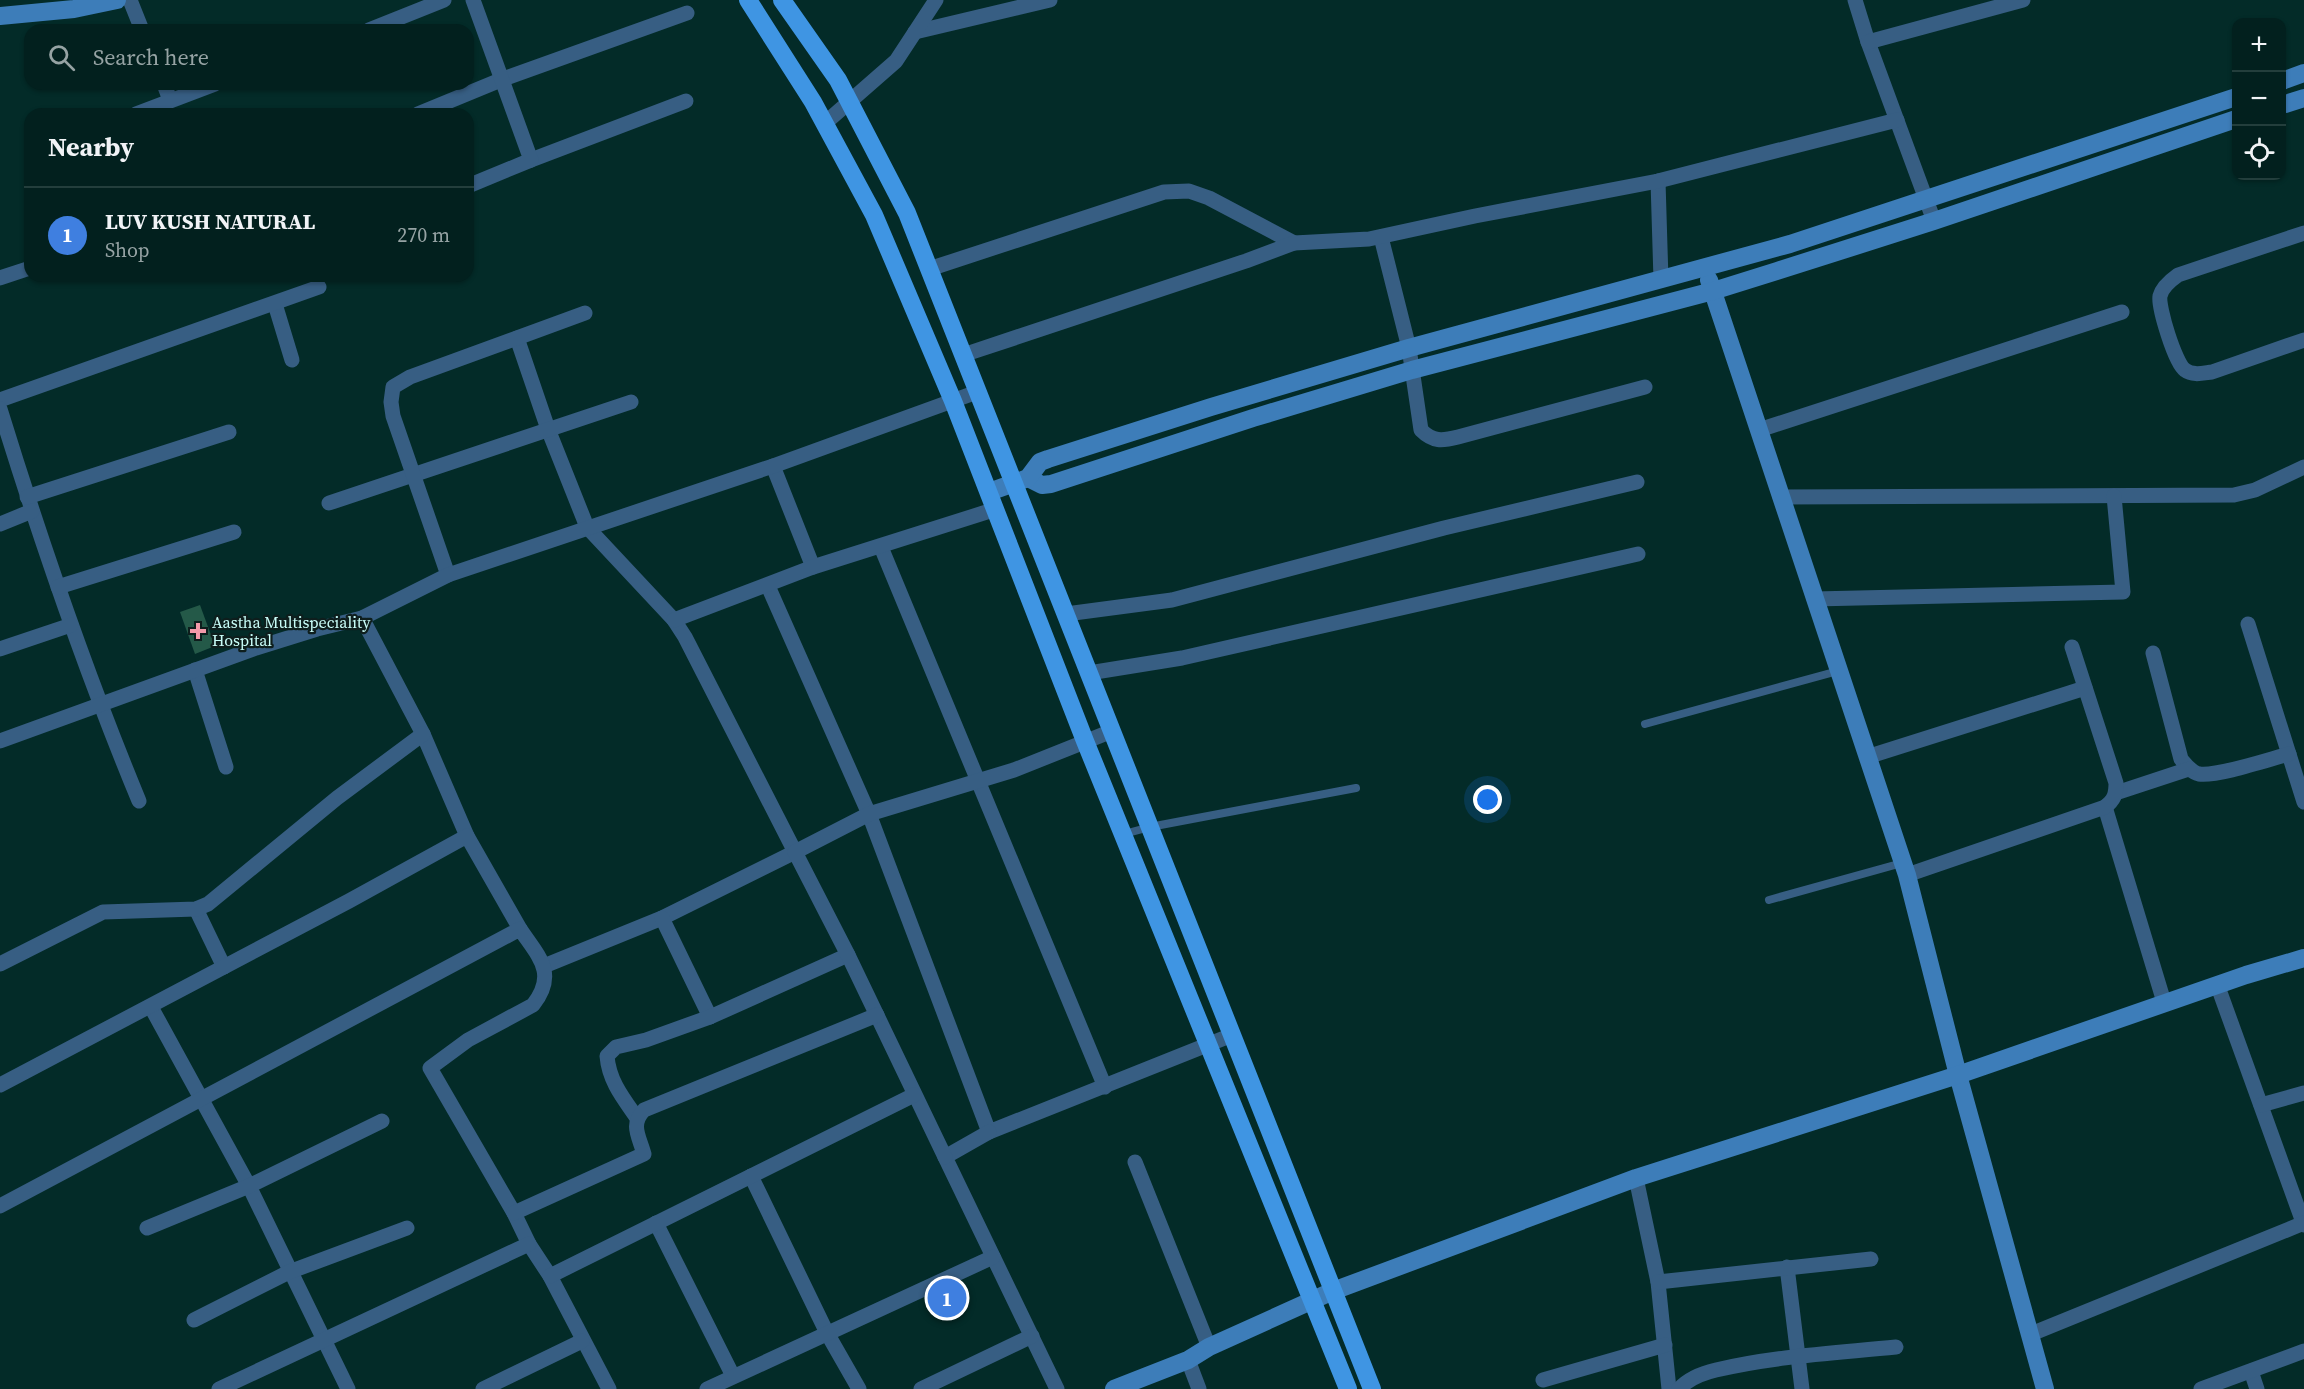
<!DOCTYPE html>
<html lang="en">
<head>
<meta charset="utf-8">
<style>
  :root { --surface:#02201e; --page:#0c2827; --text:#f1f3f6; --muted:#96a3a4; --line:#233e3c; --accent:#d93025 }
  body { margin:0; font-family:"Source Serif 4",serif; background:var(--page); color:var(--text) }
  .controls { position:absolute; right:18px; top:18px; display:grid; overflow:hidden; border-radius:12px; box-shadow:0 2px 4px #0004 }
  .controls button { width:54px; height:54px; display:grid; place-items:center; padding:0; border:0; border-bottom:2px solid var(--line); background:var(--surface); color:var(--text); font:30px sans-serif }
  .you { position:absolute; left:1488px; top:800px; width:21px; height:21px; margin:-15px; border:4px solid #fff; border-radius:50%; background:#1a73e8; box-shadow:0 0 0 9px #1a73e833 }
  .badge { display:grid; place-items:center; width:39px; height:39px; border-radius:50%; background:var(--accent); color:#fff; font-size:20px; font-weight:700 }
  .pin { position:absolute; translate:-50% -50%; border:3px solid #fff; box-shadow:0 2px 6px #0006 }
  .list { margin:0; padding:0; list-style:none }
  h2 { display:flex; justify-content:space-between; align-items:center; height:78px; margin:0; padding:0 24px; font-size:26px }
  h2 small { font-size:20px; font-weight:400; color:var(--muted) }
  .list li { display:grid; grid-template-columns:39px 1fr auto; gap:18px; align-items:center; box-sizing:border-box; height:96px; padding:0 24px; border-top:2px solid var(--line) }
  .list b { display:block; font-size:22px; white-space:nowrap }
  .list p { margin:0; font-size:20px; white-space:nowrap; color:var(--muted) }
  .list em { font-size:20px; font-style:normal; color:var(--muted) }
  .icon { flex:none; width:33px; height:33px; fill:none; stroke:currentColor; stroke-width:2; stroke-linecap:round; stroke-linejoin:round }
  .map { position:relative; flex:none; width:2304px; height:1389px; overflow:hidden }
  .search { position:absolute; background:var(--surface); box-shadow:0 2px 4px #0004; left:24px; top:24px; width:450px; height:66px; display:flex; align-items:center; gap:15px; box-sizing:border-box; padding:0 21px; border-radius:18px; color:var(--muted); font-size:22px }
  .panel { position:absolute; background:var(--surface); box-shadow:0 2px 4px #0004; left:24px; top:108px; width:450px; height:174px; border-radius:18px }
  .map>svg:first-child { display:block }
</style>
</head>
<body>
<div class="map">
<svg width="2304" height="1389" viewBox="0 0 2304 1389">
  <rect width="100%" height="100%" fill="#032b28"/>
  <polygon fill="#245948" points="200,605 215,646 195,654 180,612"/>
  <g fill="none" stroke-linecap="round" stroke-linejoin="round">
    <g stroke="#375e83" stroke-width="8">
      <polyline points="1645,724 1838,671"/>
      <polyline points="1124,834 1150,827 1356,788"/>
      <polyline points="1769,900 1902,863"/>
    </g>
    <g stroke="#375e83" stroke-width="15">
      <polyline points="130,0 142,30"/>
      <polyline points="1855,0 1868,42 1934,221"/>
      <polyline points="369,30 444,0"/>
      <polyline points="915,32 1050,0"/>
      <polyline points="1868,42 2023,0"/>
      <polyline points="164,84 170,100"/>
      <polyline points="136,114 215,84"/>
      <polyline points="418,114 503,79 687,13"/>
      <polyline points="824,124 896,61 936,0"/>
      <polyline points="531,160 686,101"/>
      <polyline points="1658,181 1661,280"/>
      <polyline points="468,186 531,160 473,0"/>
      <path d="M2304 233 2178 275C2171 280 2162 287 2160 296 2158 307 2175 363 2185 370 2193 376 2203 373 2212 372L2304 340"/>
      <path d="M1381 237 1409 348 1421 430C1433 442 1442 441 1458 437L1645 387"/>
      <polyline points="929,269 1164,192 1189,191 1209,198 1294,243"/>
      <polyline points="0,278 30,268"/>
      <polyline points="275,304 292,360"/>
      <polyline points="517,338 548,429 587,527 674,620 685,637 795,852 662,918 544,966"/>
      <polyline points="963,355 1246,261 1294,243 1369,239 1475,216 1658,181 1897,120"/>
      <polyline points="0,400 319,287"/>
      <path d="M0 409C41 542 86 673 139 801"/>
      <polyline points="1759,430 2122,312"/>
      <polyline points="773,466 813,567"/>
      <polyline points="27,497 229,432"/>
      <polyline points="1780,497 2234,495 2255,490 2304,467"/>
      <polyline points="329,503 631,402"/>
      <polyline points="0,524 32,511"/>
      <polyline points="881,547 1105,1087"/>
      <polyline points="448,575 393,416 391,402 393,387 410,377 585,313"/>
      <polyline points="768,586 869,814 989,1132 1232,1035"/>
      <polyline points="58,587 234,532"/>
      <polyline points="1814,599 2123,592 2114,496"/>
      <polyline points="1066,614 1172,600 1444,528 1637,482"/>
      <polyline points="362,618 423,734 467,836"/>
      <polyline points="674,620 813,567 996,509"/>
      <polyline points="2248,624 2304,802"/>
      <polyline points="0,649 71,625"/>
      <path d="M2153 653 2181 759C2186 765 2191 772 2199 774 2216 777 2270 759 2289 754"/>
      <polyline points="195,670 226,767"/>
      <polyline points="1089,673 1182,658 1638,554"/>
      <polyline points="0,741 256,648 317,629 362,618 448,575 773,466 977,392"/>
      <polyline points="1867,757 2085,688"/>
      <polyline points="2116,793 2189,769"/>
      <polyline points="2105,807 2164,1002"/>
      <path d="M1907 875 2105 807C2114 800 2116 795 2116 783L2072 647"/>
      <polyline points="196,909 224,967"/>
      <polyline points="662,918 710,1017"/>
      <polyline points="0,964 103,912 196,909 208,904 337,798 423,734"/>
      <polyline points="2217,984 2304,1225"/>
      <polyline points="151,1007 249,1186 348,1389"/>
      <polyline points="0,1085 349,901 467,836 520,929"/>
      <polyline points="2261,1105 2304,1093"/>
      <path d="M637 1118C623 1098 609 1081 607 1056L616 1047 646 1040 710 1017 848 955"/>
      <polyline points="989,1132 945,1157 1057,1389"/>
      <polyline points="945,1157 848,955 795,852 869,814 1014,770 1112,731"/>
      <polyline points="1135,1162 1209,1347"/>
      <polyline points="751,1176 827,1333 859,1389"/>
      <polyline points="1636,1178 1658,1282 1669,1389"/>
      <path d="M0 1206 520 929C538 956 558 973 533 1005L468 1040 430 1068 514 1213 529 1244 550 1276 609 1389"/>
      <path d="M514 1213 644 1154C639 1136 630 1125 644 1110L877 1015"/>
      <polyline points="656,1223 733,1376"/>
      <polyline points="147,1228 249,1186 382,1121"/>
      <polyline points="1787,1267 1802,1389"/>
      <polyline points="550,1276 914,1095"/>
      <polyline points="1658,1282 1871,1259"/>
      <polyline points="194,1320 289,1272 407,1228"/>
      <polyline points="2031,1334 2304,1223"/>
      <polyline points="1188,1360 1199,1389"/>
      <polyline points="2251,1371 2257,1389"/>
      <polyline points="1543,1380 1665,1345"/>
      <polyline points="219,1389 529,1244"/>
      <polyline points="483,1389 582,1341"/>
      <polyline points="707,1389 993,1257"/>
      <polyline points="921,1389 1032,1336"/>
      <path d="M1679 1389C1688 1379 1703 1373 1716 1370 1775 1356 1837 1353 1896 1347"/>
      <polyline points="2201,1389 2304,1351"/>
    </g>
    <g stroke="#3d7db9" stroke-width="18">
      <polyline points="0,16 74,9 117,0"/>
      <polyline points="2282,81 2304,73"/>
      <polyline points="2282,105 2304,98"/>
      <polyline points="1709,280 1907,875 1958,1075 2045,1389"/>
      <polyline points="1028,478 1042,485 1051,484 1253,418 1412,370 1713,291 1777,271 1934,221 2236,119"/>
      <polyline points="989,492 1028,478 1040,462 1048,459 1211,407 1409,348 1790,244 2236,97"/>
      <polyline points="1114,1389 1188,1360 1209,1347 1333,1291 1636,1178 1958,1075 2246,975 2304,958"/>
    </g>
    <g stroke="#3f95e3" stroke-width="18">
      <polyline points="748,0 813,102 874,215 953,401 1085,741 1348,1389"/>
      <polyline points="782,0 838,80 907,213 1372,1389"/>
    </g>
  </g>
  <path fill="#f39aa9" stroke="#0e1e1d" stroke-width="2" d="M195 622h6v6h6v6h-6v6h-6v-6h-6v-6h6z"/>
  <g text-anchor="middle" dominant-baseline="central" stroke-width="4.5" stroke-linejoin="round" paint-order="stroke">
    <g font-size="16" fill="#c9fdf8" stroke="#0e1e1d" text-anchor="start">
      <text x="212" y="622">Aastha Multispeciality<tspan x="212" dy="18">Hospital</tspan></text>
    </g>
  </g>
</svg>
<div class="controls">
<button>+</button>
<button>−</button>
<button><svg class="icon" aria-label="locate" viewBox="0 0 24 24"><circle cx="12" cy="12" r="6"/><path d="M12 2v4M12 18v4M2 12h4M18 12h4"/></svg></button>
</div>
<div class="you"></div>
<div class="pin badge" style="left:947px;top:1298px;background:#3f7fe0">1</div>
<div class="search"><svg class="icon" aria-label="search" viewBox="0 0 24 24"><circle cx="10" cy="10" r="6"/><path d="M15 15l6 6"/></svg>Search here</div>
<section class="panel">
<h2>Nearby<small></small></h2>
<ul class="list">
<li><span class="badge" style="background:#3f7fe0">1</span><div><b>LUV KUSH NATURAL</b><p>Shop</p></div><em>270 m</em></li>
</ul>
</section>
</div>
</body>
</html>
